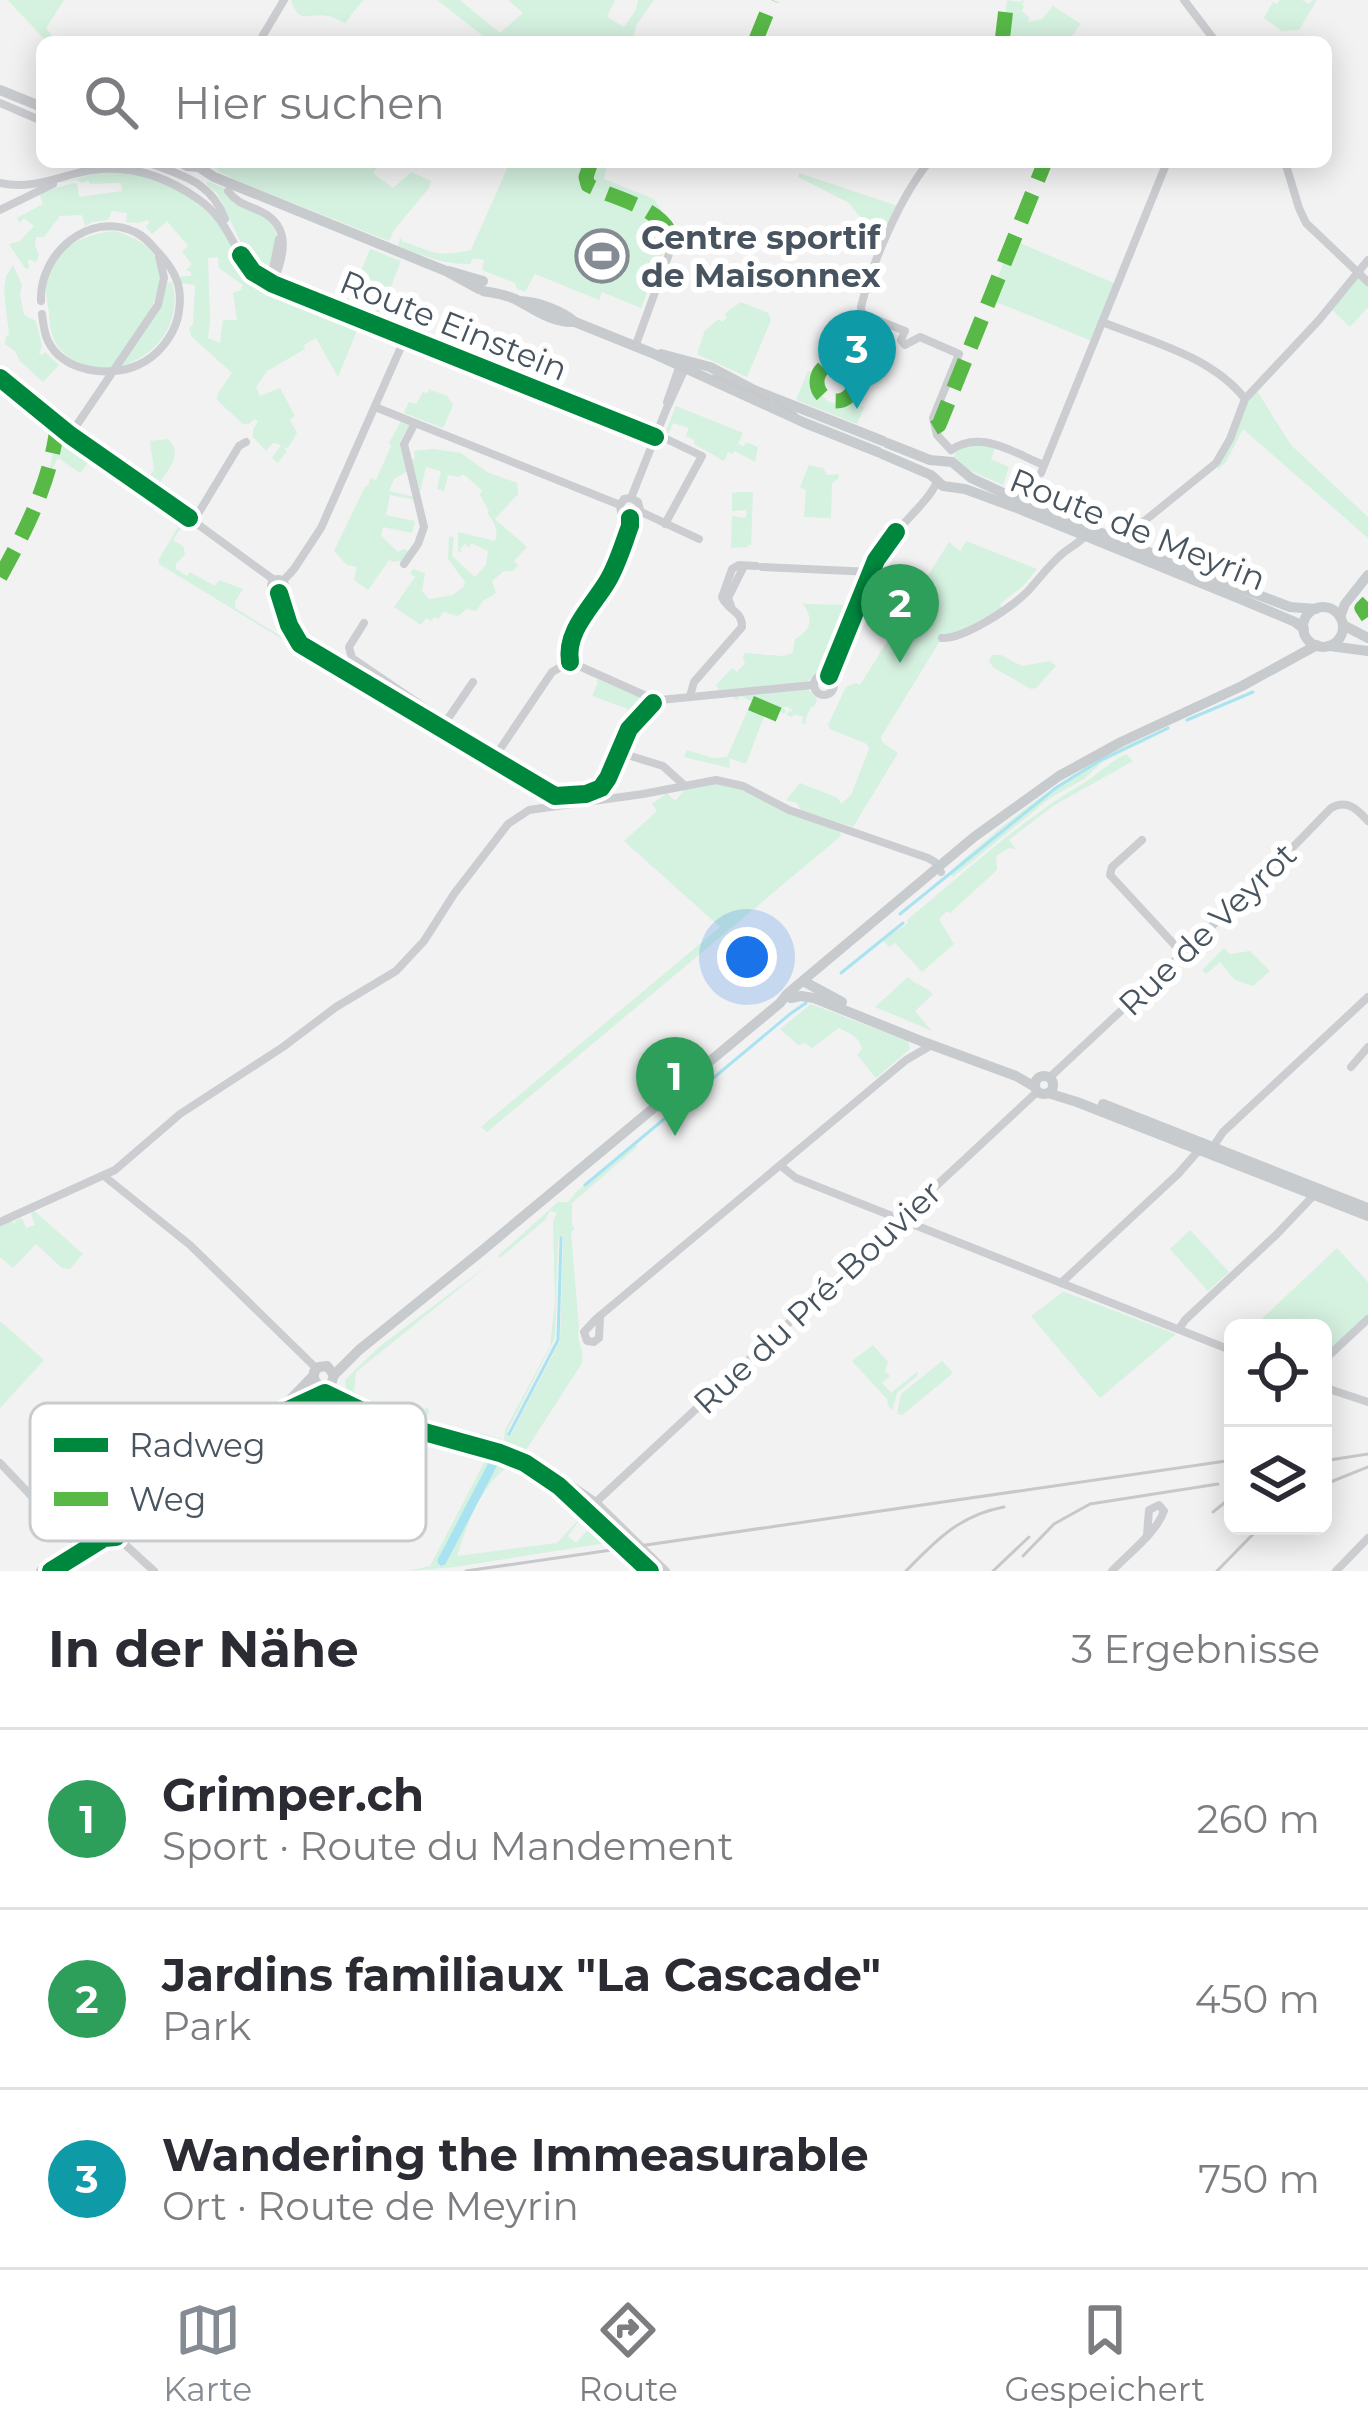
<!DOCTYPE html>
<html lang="de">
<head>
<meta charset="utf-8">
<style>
  :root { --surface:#fff; --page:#f2f2f3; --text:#2b2b33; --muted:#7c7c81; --line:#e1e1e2; --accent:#848b92 }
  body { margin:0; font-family:Montserrat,sans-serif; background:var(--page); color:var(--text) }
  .controls { position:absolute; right:36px; bottom:36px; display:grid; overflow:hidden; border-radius:18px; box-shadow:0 6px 30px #0003 }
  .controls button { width:108px; height:108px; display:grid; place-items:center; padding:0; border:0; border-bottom:3px solid var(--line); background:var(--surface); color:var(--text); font:60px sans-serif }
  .you { position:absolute; left:747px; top:957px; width:42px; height:42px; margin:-30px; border:9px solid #fff; border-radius:50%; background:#1a73e8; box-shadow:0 0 0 18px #1a73e833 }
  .badge { display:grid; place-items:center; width:78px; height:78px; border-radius:50%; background:var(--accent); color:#fff; font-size:39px; font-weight:700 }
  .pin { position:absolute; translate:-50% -99px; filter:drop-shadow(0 3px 6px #0008) }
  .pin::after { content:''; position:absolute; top:63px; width:42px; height:36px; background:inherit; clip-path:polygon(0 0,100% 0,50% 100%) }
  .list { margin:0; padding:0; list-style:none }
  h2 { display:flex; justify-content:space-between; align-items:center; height:156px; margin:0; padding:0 48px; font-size:51px }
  h2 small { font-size:39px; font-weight:400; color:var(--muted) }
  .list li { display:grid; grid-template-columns:78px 1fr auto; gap:36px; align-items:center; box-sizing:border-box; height:180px; padding:0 48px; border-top:3px solid var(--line) }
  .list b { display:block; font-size:45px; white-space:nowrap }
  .list p { margin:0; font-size:39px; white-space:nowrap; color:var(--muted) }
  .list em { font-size:39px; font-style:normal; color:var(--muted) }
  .icon { flex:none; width:66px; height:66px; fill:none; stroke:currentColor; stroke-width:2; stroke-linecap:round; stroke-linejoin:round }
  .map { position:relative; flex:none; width:1368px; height:1571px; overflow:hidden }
  .search { position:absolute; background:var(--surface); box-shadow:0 6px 30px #0003; left:36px; right:36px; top:36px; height:132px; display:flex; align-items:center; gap:30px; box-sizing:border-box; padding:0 42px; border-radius:18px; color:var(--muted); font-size:45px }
  .sheet { height:696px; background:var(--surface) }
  nav { display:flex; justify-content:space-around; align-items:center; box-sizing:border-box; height:168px; border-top:3px solid var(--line); background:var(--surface); font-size:33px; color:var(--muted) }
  nav a { display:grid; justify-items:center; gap:6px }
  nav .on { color:var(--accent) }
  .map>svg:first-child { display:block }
</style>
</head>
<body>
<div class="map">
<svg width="1368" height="1571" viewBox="0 0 1368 1571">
  <rect width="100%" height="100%" fill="#f2f2f2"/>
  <g fill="#d5f1e0" fill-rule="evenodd">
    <polygon points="8,0 64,0 46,28 57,42 47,42"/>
    <path d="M291 0H363L345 23C341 21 332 16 328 16 309 12 299 26 291 0Z"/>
    <polygon points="437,0 460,0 500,33 523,13 508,0 615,0 607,17 624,27 636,10 638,0 654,0 636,25 633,42 491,42"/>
    <polygon points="1007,0 1018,2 1025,0 1022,4 1024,7 1022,11 1029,17 1028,22 1042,19 1053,6 1081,24 1067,42 1002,42"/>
    <polygon points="1280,0 1302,0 1309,4 1313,0 1317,0 1299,30 1282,31 1264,18 1273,2 1277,4"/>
    <polygon points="209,162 382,162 373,173 393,188 411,172 431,181 429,188 394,230 389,241 242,183 220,172"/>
    <path d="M510 162H608L604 179 654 199 677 235 676 244 668 239 641 308 602 292 599 300 535 274 525 292 517 289 515 283 482 270 484 260 473 258 470 264C445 265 421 255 398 246L401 236 402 241C434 252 437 258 471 250Z"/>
    <path d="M97 173C111 174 130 171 144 175 173 183 211 208 226 234 236 250 240 269 256 280 282 298 330 311 360 323L338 377 316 338 304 345 305 349 267 371 256 387 260 396 280 388 295 416 290 420 297 433 288 448 283 447 287 451 278 463 272 458 281 445 273 443 266 451 253 437V430L258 421 254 419 249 424H243L217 400 218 393 232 373 192 337 189 329 193 324 195 285 181 283 180 279 182 276H191V272L186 270 192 264 182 252 188 246 167 221 152 234 146 227 149 223 148 220 138 223 126 222 127 213 112 211 108 220 92 222 85 226 82 215 60 216 44 237H36L35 245 39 255 36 262 28 259 29 269 25 268 9 244 20 241 34 226 24 218 20 223 17 218 43 204 39 193 74 183 77 184 79 197 122 191 121 183 90 184 89 181 81 183 76 180 61 183ZM218 257 219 268 243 285 241 290 233 293 237 320H223L220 343 208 338 210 321 208 258Z"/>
    <polygon points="799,173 898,206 879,250 864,243 861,218 849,203 798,177"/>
    <polygon points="207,181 224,188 233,203 265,216 271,222 276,232 276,243 268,273 259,273 252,266 217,193 207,185"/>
    <path d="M115 231C202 257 142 323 111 369 73 366 50 354 49 313 48 304 45 294 46 285 51 249 82 234 115 231Z"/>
    <polygon points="1013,240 1116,284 1092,341 989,299"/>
    <polygon points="370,249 401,261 377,322 346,309"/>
    <polygon points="13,265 22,285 20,294 24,315 36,321 42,346 39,354 43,355 45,352 59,365 43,382 20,361 15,351 5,344 6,336 9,335 4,291 6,276"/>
    <polygon points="1357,276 1368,285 1368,307 1350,327 1331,309"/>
    <path d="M172 282C183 323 157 355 120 367L160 308 167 284Z"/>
    <polygon points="741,302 768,313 771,320 747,377 697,354 705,330 719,319 722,322 727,318 725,313"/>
    <path d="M808 371 816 374 817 391 829 402C841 405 852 402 857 390L855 403 864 407 857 424 796 400Z"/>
    <polygon points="0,387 64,439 184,523 173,540 183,546 185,554 176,564 176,569 187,576 190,572 215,586 219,580 243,589 235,602 235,608 553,803 516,787 517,783 510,778 159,564 159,559 178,527 136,494 89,462 80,473 58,458 49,474 56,435 0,391"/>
    <polygon points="429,389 447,396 453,405 443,428 404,413 409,402 416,404 423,392 428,393"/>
    <polygon points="1257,391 1291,445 1368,517 1368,538 1243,429 1226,462 1217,470 1246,405"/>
    <polygon points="676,406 743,433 738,444 744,446 746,442 758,447 755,462 735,451 733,454 728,452 724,461 694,444 695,441 687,436 685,438 689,428 673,423 667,436 664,436"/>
    <polygon points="401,421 410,424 400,441 408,471 394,479 389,491 415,497 416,507 415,500 390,495 386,515 415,521 412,533 383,527 381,536 398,552 403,549 410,551 404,560 394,562 389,560 368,590 354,580 357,567 347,565 334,551 365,487 369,485 370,478 376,480 391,446 389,443"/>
    <path d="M168 439C184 455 168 469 158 485L188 505 192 509 189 511 145 482 154 470 150 441Z"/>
    <polygon points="971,443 995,448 991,459 1009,467 1003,485 969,470 954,457 956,450"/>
    <path d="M433 449 461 453 487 472 517 483 518 494 495 519 527 547 514 561 518 565 513 571H504L492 581 496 593 483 601 476 611 467 609 458 616 443 612 439 619 434 617 431 621 426 618 421 625 394 607 415 577 410 573 413 569 425 573 422 591 429 599 453 595 464 586 465 582 448 559 449 536 454 537 452 556 475 577 486 565 488 551 471 543 469 548 465 544 460 549 462 553 458 551V532L495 541C499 531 494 521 487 513L489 511 480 495 482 490 463 474 459 477 448 475 444 491 437 489 441 471 426 467 420 492 411 460 415 458 414 451Z"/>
    <polygon points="809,465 823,468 827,475 838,474 839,478 832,483 831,518 804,517 806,490 800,487"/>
    <polygon points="740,492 753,492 751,546 749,543 748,547 731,548 732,516 745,518 747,514 746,510 732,511 732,493"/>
    <polygon points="966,541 1037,569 1024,585 1000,604 1002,608 948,638 943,636 881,737 882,742 898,753 853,827 801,811 797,803 786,800 800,783 838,798 841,804 851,795 869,749 867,744 830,729 828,725 846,687 856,683 860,685 949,542 960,551"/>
    <path d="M803 604 855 605 827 671 815 675 807 682 719 690 716 685 732 668 737 672 745 663 743 659 744 653 783 656 793 653 795 639C811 630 814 619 803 604Z"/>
    <polygon points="992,655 1001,655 1022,666 1050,661 1056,666 1036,688 1031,689 994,668 989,662"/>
    <polygon points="596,679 639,696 643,705 624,727 601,781 628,709 592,696 598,683"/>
    <polygon points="807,688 817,699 815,706 811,707 805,721 807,724 802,723 803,717 794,714 792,717 786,715 789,711 794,712 788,707 781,707 786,710 784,714 769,705 767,708 740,696 737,700 734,698 734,695"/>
    <polygon points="750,705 766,711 746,764 729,758 730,768 684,757 687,750 713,758 727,757"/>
    <path d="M1172 728 1101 763 1084 779 1050 798 953 877 949 873C962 859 978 848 992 835 1046 791 1105 748 1172 728Z"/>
    <path d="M1126 754 1133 761 1053 806 1009 840 1016 849 1009 848 996 856 997 870 950 913 947 911 939 919 954 944 922 972 895 943 889 947 883 940 908 923 907 920C963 874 1017 823 1079 786 1096 776 1108 763 1126 754Z"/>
    <polygon points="710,781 740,788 838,828 841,836 487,1132 481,1127 720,927 624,841 657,811 652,804 667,793 675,801 687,787"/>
    <polygon points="1224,948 1230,954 1250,951 1270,971 1253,986 1235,980 1220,962 1206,974 1202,970"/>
    <path d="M908 977C916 985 925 986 933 994L915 1011 932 1031 875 1007Z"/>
    <path d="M811 1004 908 1041 910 1049 876 1078 857 1055 862 1049C860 1037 849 1033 839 1028L812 1048 805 1043 798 1045 780 1029Z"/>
    <path d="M634 1143 637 1147 572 1203V1225L575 1229 571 1232 579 1329C576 1342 584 1346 582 1363L526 1450 522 1451 481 1436 480 1433 504 1440 505 1430 550 1346 555 1302 553 1221 557 1213 550 1211 545 1220 500 1258 498 1256 558 1202H568L577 1191ZM563 1238 560 1341 511 1435 507 1432 555 1338 558 1239Z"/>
    <polygon points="33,1210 83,1254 70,1269 62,1268 36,1244 13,1268 0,1257 0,1224 14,1218 12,1221 14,1224 16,1220 22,1218 26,1228 35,1225 31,1214"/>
    <polygon points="1190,1230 1229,1272 1208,1291 1170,1249"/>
    <polygon points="1337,1248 1368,1282 1368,1315 1323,1357 1323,1328 1252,1328"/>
    <path d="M492 1262 356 1372 354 1392 385 1407 421 1417 426 1407 430 1411 425 1418C397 1419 370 1405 346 1390L345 1380 379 1347Z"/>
    <polygon points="1063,1292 1067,1293 1176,1334 1100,1398 1031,1316"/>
    <polygon points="0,1321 44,1360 0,1408"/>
    <polygon points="873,1345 888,1362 885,1371 890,1376 882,1383 891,1393 918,1371 917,1376 897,1393 892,1411 887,1403 888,1400 852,1361"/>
    <polygon points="942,1361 953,1373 902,1415 897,1414 901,1394"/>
    <path d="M326 1394 373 1419 499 1454 543 1476 542 1478 513 1464C482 1480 467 1525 457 1556L557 1543 583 1515 568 1536 576 1543 593 1524 612 1542 455 1567 408 1571 430 1566 487 1457 372 1424 324 1396Z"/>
  </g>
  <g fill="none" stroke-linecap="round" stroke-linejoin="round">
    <g stroke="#a9e3f1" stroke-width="3">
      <polyline points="1187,720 1253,692"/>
      <polyline points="900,914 1057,787 1101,760 1168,728"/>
      <polyline points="841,973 903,923"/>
      <polyline points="585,1185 790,1014 806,1003"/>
      <polyline points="509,1434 558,1340 561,1238"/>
    </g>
    <polyline stroke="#a9e3f1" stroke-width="9" points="442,1561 495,1460"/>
    <g stroke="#cbcdd0" stroke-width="8">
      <polyline points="1184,0 1216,42"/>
      <polyline points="259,42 284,0"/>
      <polyline points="0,103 42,121"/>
      <path d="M147 162C182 176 211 181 225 219"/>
      <polyline points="219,162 220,164"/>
      <path d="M929 162C901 195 871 265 861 307L862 314 905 331 901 340 905 345 920 337 959 354 933 418 937 435 951 450"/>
      <polyline points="1285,162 1299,208 1306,223 1368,282"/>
      <path d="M0 183C26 189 48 181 74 174 119 161 161 173 198 199 234 223 232 258 262 279L655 437"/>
      <path d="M228 191C237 204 248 205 262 212 293 228 283 258 273 284"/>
      <polyline points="0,210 53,184"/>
      <polyline points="266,280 273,269 279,239"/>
      <path d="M41 301C39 254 89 210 135 232 144 236 150 243 156 250 176 271 184 287 178 317 173 337 157 357 138 365 110 378 63 372 48 341 44 333 43 322 42 314"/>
      <path d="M1102 322C1150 341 1213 357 1245 399"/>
      <polyline points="635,347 673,243"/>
      <polyline points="0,378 70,435 189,518"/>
      <polyline points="667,402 680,365"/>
      <polyline points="375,407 620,505"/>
      <polyline points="656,434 702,456 665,524"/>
      <polyline points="70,435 158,305 164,278 159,256"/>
      <path d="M951 450C981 429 1014 453 1044 465"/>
      <polyline points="1041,473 1167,162"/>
      <polyline points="631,498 638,502 640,509 636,516 628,518 621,512 620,505 624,499 631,498 666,410 687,364"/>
      <polyline points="639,511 699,539"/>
      <polyline points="196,517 239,446 246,442"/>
      <polyline points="196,523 274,580"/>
      <polyline points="1125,541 1137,527 1216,463 1230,439 1245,399 1319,320 1368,260"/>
      <polyline points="404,564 418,544 424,527 404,444 415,423"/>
      <polyline points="762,567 872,572"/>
      <circle cx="278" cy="586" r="7"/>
      <polyline points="283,581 294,569 321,528 405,338"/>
      <polyline points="279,593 289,625 300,644 555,796 586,794 601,788 608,778 629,729 653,703"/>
      <polyline points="731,606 728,598 744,566"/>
      <polyline points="364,623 349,647 352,658 446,722"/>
      <path d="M942 638C964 639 1011 608 1028 591 1039 579 1049 565 1062 554 1070 547 1078 544 1085 536"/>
      <path d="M570 662C565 631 592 607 607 582 617 566 623 545 630 526V518"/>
      <polyline points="570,662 653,699"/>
      <circle cx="824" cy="685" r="10"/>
      <path d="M829 676C850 638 858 593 879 555 893 529 926 506 937 482"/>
      <path d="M690 696 694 682 742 627C743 611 727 610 722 597L732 569 739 565 756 566"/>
      <polyline points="660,700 813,685"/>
      <polyline points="445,723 473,682"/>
      <polyline points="618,752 663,766 684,785"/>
      <polyline points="492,761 552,672 570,662"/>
      <polyline points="1142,840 1112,867 1110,875 1183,954"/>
      <polyline points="1351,1067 1368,1047"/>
      <path d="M1049 1078 1257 884 1331 808C1347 799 1357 809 1368 821"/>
      <polyline points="1213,1147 1223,1132 1368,997"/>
      <polyline points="781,1166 796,1178 1233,1351"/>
      <polyline points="104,1176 190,1245 317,1369"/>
      <polyline points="0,1222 115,1170 180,1114 283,1047 336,1007 396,971 424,941 454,894 508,824 529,810 643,794 716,780 743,786 789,810 928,858 935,862 941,872"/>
      <polyline points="1061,1283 1178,1174 1199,1150"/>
      <polyline points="600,1317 599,1338 594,1342 587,1341 584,1332 596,1319 906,1060 930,1046"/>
      <polyline points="1179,1329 1185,1320 1276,1235 1314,1195"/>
      <polyline points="1323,1361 1368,1319"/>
      <polyline points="327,1387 384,1416 487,1443 546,1468 596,1502 666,1571"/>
      <polyline points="1323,1387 1368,1402"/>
      <polyline points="0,1463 79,1546"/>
      <polyline points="596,1502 1037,1092"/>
      <polyline points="108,1529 154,1571"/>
      <path d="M1112 1571C1129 1553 1156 1533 1164 1511L1159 1505 1149 1510 1147 1535"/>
      <polyline points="1336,1571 1368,1538"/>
    </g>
    <g stroke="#c8cbce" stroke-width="10">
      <polyline points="0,90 42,107"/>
      <polyline points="180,162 187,166 199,167 214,177 446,271 479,289"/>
      <polyline points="449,271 483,281"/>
      <path d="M483 291C494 293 504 294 515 299 534 309 551 323 575 322"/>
      <path d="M520 301C538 302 561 310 575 322L652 353 805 423 878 452"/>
      <polyline points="661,354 710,367 754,390 883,441"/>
      <polyline points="887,443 930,460 952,462 971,478 1012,497 1208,576 1290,607 1316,609"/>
      <polyline points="882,454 931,475 943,486 965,489 1022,510 1243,600 1295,622 1304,629"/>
      <circle cx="1323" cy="627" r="20"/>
      <polyline points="1340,617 1345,604 1368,575"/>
      <polyline points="1343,625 1368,638"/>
      <polyline points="1330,646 1368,651"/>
      <polyline points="803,981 842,1002"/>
      <polyline points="791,998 801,996 814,998 921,1041 1016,1076 1035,1087"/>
      <circle cx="1044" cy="1085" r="9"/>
      <polyline points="1048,1093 1077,1102 1368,1216"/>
      <polyline points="1103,1104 1368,1208"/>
      <polyline points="334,1375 359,1350 478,1254 780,1003 787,994 974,837 1059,776 1121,742 1242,686 1317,645"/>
      <polyline points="302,1395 331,1384 334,1375 327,1366 319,1367 314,1372 314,1380 320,1386"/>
      <polyline points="41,1571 171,1487 288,1402 313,1376"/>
    </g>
    <g stroke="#c7c8ca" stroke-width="3">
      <polyline points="713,376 768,399"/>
      <polyline points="775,402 796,414"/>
    </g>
    <g stroke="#c7c8ca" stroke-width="3">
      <polyline points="1323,1461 1368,1454"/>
      <polyline points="1323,1485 1368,1467"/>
      <polyline points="1213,1512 1233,1496"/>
      <polyline points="1023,1556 1054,1524 1090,1504 1218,1484"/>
      <polyline points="466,1571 1233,1460"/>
      <path d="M906 1571C936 1540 960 1515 1004 1507"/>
      <polyline points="993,1571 1029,1537"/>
      <polyline points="1217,1571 1261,1526"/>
    </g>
    <g stroke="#58b947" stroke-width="15" stroke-dasharray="30 15" stroke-linecap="butt">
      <polyline points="755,42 772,0"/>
      <polyline points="1002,42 1007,0"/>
      <path d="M591 162 586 177 588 185C616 200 668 208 673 243"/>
      <circle cx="836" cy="382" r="19"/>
      <polyline points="934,428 939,425 1045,162"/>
      <path d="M0 577C25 532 48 487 56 435"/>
      <polyline points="1368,602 1362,608 1368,617"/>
      <polyline points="751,703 784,717"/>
    </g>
    <g stroke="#fff" stroke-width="26">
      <g id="cycleway">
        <polyline points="241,255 253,272 273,284 655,437"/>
        <polyline points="0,378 70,435 189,518"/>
        <polyline points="279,593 289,625 300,644 555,796 586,794 601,788 608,778 629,729 653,703"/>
        <path d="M570 662C565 631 592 607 607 582 617 566 623 545 630 526V518"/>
        <polyline points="829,676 876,560 896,532"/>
        <polyline points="51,1571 104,1538 116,1537 122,1528 286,1411 325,1393 381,1420 500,1453 525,1463 559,1486 650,1571"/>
      </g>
    </g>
    <use href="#cycleway" stroke="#00873e" stroke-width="18"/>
  </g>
  <defs>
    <g id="stadium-ring" transform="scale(2.7)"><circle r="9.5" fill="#fff" stroke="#848b92" stroke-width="1.5"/><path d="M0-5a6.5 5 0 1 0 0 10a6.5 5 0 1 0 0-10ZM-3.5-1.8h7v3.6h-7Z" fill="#848b92"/></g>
  </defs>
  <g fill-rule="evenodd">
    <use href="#stadium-ring" x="602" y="256"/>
  </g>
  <g text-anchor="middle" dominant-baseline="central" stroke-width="12" stroke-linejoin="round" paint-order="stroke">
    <g font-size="33" font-weight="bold" fill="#48545f" stroke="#fff" text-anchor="start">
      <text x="641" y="237">Centre sportif<tspan x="641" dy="38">de Maisonnex</tspan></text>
    </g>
    <g font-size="33" fill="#48545f" stroke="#fff">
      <text transform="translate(454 325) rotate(22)">Route Einstein</text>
      <text transform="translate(1138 529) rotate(22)">Route de Meyrin</text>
      <text transform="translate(1207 929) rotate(-44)">Rue de Veyrot</text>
      <text transform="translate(817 1297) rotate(-43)">Rue du Pré-Bouvier</text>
    </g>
  </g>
  <rect x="30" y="1403" width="396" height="138" rx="18" fill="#fff" stroke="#c8cccf" stroke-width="3"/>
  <rect x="54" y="1438" width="54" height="14" fill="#00873e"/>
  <rect x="54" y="1492" width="54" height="14" fill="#58b947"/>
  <g font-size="33" fill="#48545f">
    <text x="129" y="1457">Radweg</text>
    <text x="129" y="1511">Weg</text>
  </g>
</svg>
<div class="controls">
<button><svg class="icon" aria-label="locate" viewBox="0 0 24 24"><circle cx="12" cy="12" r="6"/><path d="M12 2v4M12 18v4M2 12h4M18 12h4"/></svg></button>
<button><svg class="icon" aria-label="layers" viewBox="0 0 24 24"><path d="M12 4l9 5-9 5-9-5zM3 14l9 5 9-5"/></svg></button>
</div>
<div class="you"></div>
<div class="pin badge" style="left:675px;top:1136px;background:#2e9e5b">1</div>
<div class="pin badge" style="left:900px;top:663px;background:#2e9e5b">2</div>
<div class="pin badge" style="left:857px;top:409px;background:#0f9aa8">3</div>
<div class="search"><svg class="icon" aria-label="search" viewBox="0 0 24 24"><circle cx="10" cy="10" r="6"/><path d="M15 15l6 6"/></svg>Hier suchen</div>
</div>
<section class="sheet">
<h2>In der Nähe<small>3 Ergebnisse</small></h2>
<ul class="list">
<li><span class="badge" style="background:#2e9e5b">1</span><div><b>Grimper.ch</b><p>Sport · Route du Mandement</p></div><em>260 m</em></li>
<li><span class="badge" style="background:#2e9e5b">2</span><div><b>Jardins familiaux &quot;La Cascade&quot;</b><p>Park</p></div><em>450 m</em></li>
<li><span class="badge" style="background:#0f9aa8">3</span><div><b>Wandering the Immeasurable</b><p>Ort · Route de Meyrin</p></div><em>750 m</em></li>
</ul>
</section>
<nav>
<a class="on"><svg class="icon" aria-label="map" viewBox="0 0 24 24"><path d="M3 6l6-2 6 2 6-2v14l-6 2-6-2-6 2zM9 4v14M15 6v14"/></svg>Karte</a>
<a><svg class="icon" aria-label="directions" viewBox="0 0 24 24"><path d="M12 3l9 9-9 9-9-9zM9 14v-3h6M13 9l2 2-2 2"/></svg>Route</a>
<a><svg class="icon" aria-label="saved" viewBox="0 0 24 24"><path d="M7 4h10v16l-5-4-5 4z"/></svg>Gespeichert</a>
</nav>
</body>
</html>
